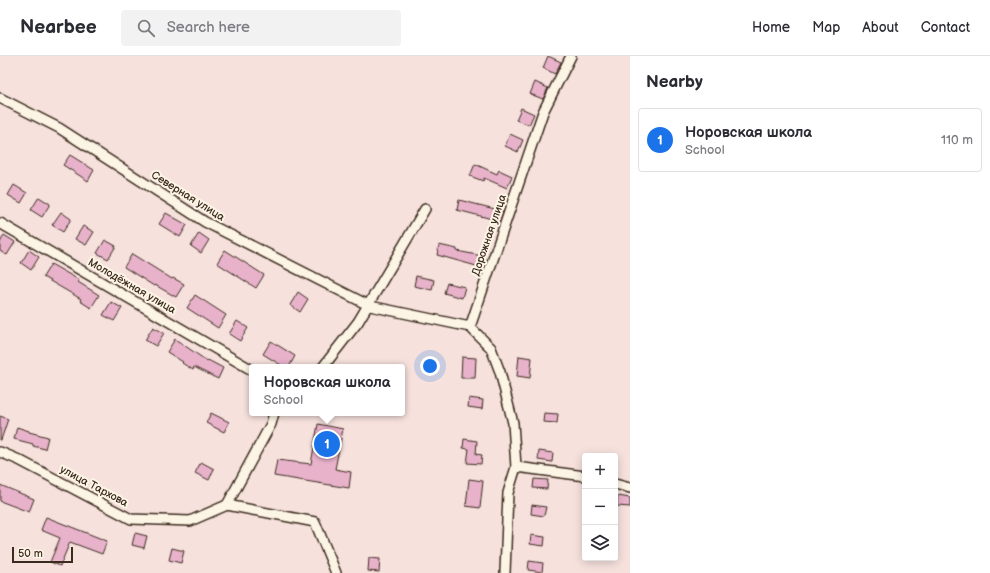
<!DOCTYPE html>
<html lang="en">
<head>
<meta charset="utf-8">
<style>
  :root { --surface:#fff; --page:#f2f2f3; --text:#2b2b33; --muted:#7c7c81; --line:#e1e1e2; --accent:#1a73e8 }
  body { margin:0; font-family:"Balsamiq Sans",sans-serif; background:var(--page); color:var(--text) }
  .controls { position:absolute; right:12px; bottom:12px; display:grid; overflow:hidden; border-radius:4px; box-shadow:0 2px 10px #0003 }
  .controls button { width:36px; height:36px; display:grid; place-items:center; padding:0; border:0; border-bottom:1px solid var(--line); background:var(--surface); color:var(--text); font:20px sans-serif }
  .scale { position:absolute; left:12px; bottom:10px; width:61px; box-sizing:border-box; padding-left:4px; border:2px solid #3b2a1e; border-top:0; font-size:11px; line-height:14px; white-space:nowrap; color:#3b2a1e; -webkit-text-stroke:3px #fcf5e5; paint-order:stroke }
  .you { position:absolute; left:430px; top:310px; width:14px; height:14px; margin:-10px; border:3px solid #fff; border-radius:50%; background:#1a73e8; box-shadow:0 0 0 6px #1a73e833 }
  .badge { display:grid; place-items:center; width:26px; height:26px; border-radius:50%; background:var(--accent); color:#fff; font-size:13px; font-weight:700 }
  .pin { position:absolute; translate:-50% -50%; border:2px solid #fff; box-shadow:0 1px 4px #0006 }
  .popup { position:absolute; left:249px; top:308px; width:156px; height:52px; box-sizing:border-box; display:grid; place-content:center; border-radius:4px; background:var(--surface); filter:drop-shadow(0 1px 3px #0005); font-size:13px; white-space:nowrap; color:var(--muted) }
  .popup b { font-size:15px; color:var(--text) }
  .popup::after { content:''; position:absolute; left:50%; top:100%; margin-left:-8px; border:8px solid transparent; border-top-color:var(--surface) }
  .list { margin:0; padding:0; list-style:none }
  h2 { display:flex; justify-content:space-between; align-items:center; height:52px; margin:0; padding:0 16px; font-size:17px }
  h2 small { font-size:13px; font-weight:400; color:var(--muted) }
  .list li { display:grid; grid-template-columns:26px 1fr auto; gap:12px; align-items:center; box-sizing:border-box; height:64px; margin:0 8px 8px; padding:0 8px; border:1px solid var(--line); border-radius:4px }
  .list b { display:block; font-size:15px; white-space:nowrap }
  .list p { margin:0; font-size:13px; white-space:nowrap; color:var(--muted) }
  .list em { font-size:13px; font-style:normal; color:var(--muted) }
  .icon { flex:none; width:22px; height:22px; fill:none; stroke:currentColor; stroke-width:2; stroke-linecap:round; stroke-linejoin:round }
  .map { position:relative; flex:none; width:630px; height:517px; overflow:hidden }
  header { display:flex; align-items:center; gap:24px; box-sizing:border-box; height:56px; padding:0 20px; background:var(--surface); border-bottom:1px solid var(--line) }
  header strong { font-size:19px }
  nav { display:flex; gap:22px; margin-inline-start:auto; font-size:14px }
  .search { width:280px; height:36px; background:var(--page); display:flex; align-items:center; gap:10px; box-sizing:border-box; padding:0 14px; border-radius:4px; color:var(--muted); font-size:15px }
  main { display:flex }
  aside { flex:1; background:var(--surface) }
  .map>svg:first-child { display:block }
</style>
</head>
<body>
<header>
<strong>Nearbee</strong>
<div class="search"><svg class="icon" aria-label="search" viewBox="0 0 24 24"><circle cx="10" cy="10" r="6"/><path d="M15 15l6 6"/></svg>Search here</div>
<nav><a>Home</a><a>Map</a><a>About</a><a>Contact</a></nav>
</header>
<main>
<div class="map">
<svg width="630" height="517" viewBox="0 0 630 517">
  <rect width="100%" height="100%" fill="#f6e1dd"/>
  <filter id="ink" filterUnits="userSpaceOnUse"><feTurbulence type="fractalNoise" baseFrequency=".025" numOctaves="2"/><feDisplacementMap in="SourceGraphic" scale="8" xChannelSelector="R" yChannelSelector="G"/><feConvolveMatrix kernelMatrix="1 2 1 2 8 2 1 2 1" color-interpolation-filters="sRGB"/></filter>
  <g filter="url(#ink)">
    <g fill="#e8b2cb" stroke="#3b2a1e">
      <polygon points="548,0 561,6 555,18 543,12"/>
      <polygon points="535,26 548,32 543,43 530,38"/>
      <polygon points="521,52 534,58 529,69 516,64"/>
      <polygon points="510,78 523,84 518,96 505,90"/>
      <polygon points="70,99 94,114 88,125 63,109"/>
      <polygon points="475,108 497,118 499,114 512,120 507,132 484,122 483,125 470,120"/>
      <polygon points="14,129 27,137 21,147 8,139"/>
      <polygon points="39,141 50,148 42,161 31,154"/>
      <polygon points="459,144 503,155 500,165 457,154"/>
      <polygon points="61,156 71,163 63,176 52,169"/>
      <polygon points="166,157 187,169 180,181 159,168"/>
      <polygon points="83,170 94,176 86,189 75,183"/>
      <polygon points="199,177 209,184 201,197 191,190"/>
      <polygon points="4,179 15,186 7,199 0,195 0,187"/>
      <polygon points="105,184 116,190 108,203 97,197"/>
      <polygon points="439,189 457,193 457,195 482,200 480,211 437,199"/>
      <polygon points="29,194 39,201 31,214 21,207"/>
      <polygon points="225,194 264,219 256,232 217,207"/>
      <polygon points="132,198 172,223 173,222 184,228 176,241 155,229 154,230 124,211"/>
      <polygon points="51,208 79,224 78,226 99,239 91,252 80,245 81,243 43,221"/>
      <polygon points="416,220 434,224 432,234 414,230"/>
      <polygon points="447,227 465,231 462,242 444,237"/>
      <polygon points="298,236 308,243 300,256 290,249"/>
      <polygon points="195,239 226,259 218,272 187,252"/>
      <polygon points="111,246 122,252 114,265 103,259"/>
      <polygon points="237,265 248,272 240,285 229,278"/>
      <polygon points="153,271 164,277 156,290 145,284"/>
      <polygon points="175,283 207,305 208,304 223,312 218,323 194,311 193,314 182,307 183,306 167,296"/>
      <polygon points="271,285 295,300 289,311 284,311 263,298"/>
      <polygon points="519,300 532,302 530,322 517,320"/>
      <polygon points="462,301 476,302 475,322 461,322"/>
      <polygon points="469,342 483,344 482,353 468,351"/>
      <polygon points="211,357 229,366 224,376 206,367"/>
      <polygon points="544,357 558,358 557,367 543,366"/>
      <polygon points="0,360 8,363 1,384 0,384"/>
      <polygon points="318,368 343,373 335,413 351,416 349,432 274,420 277,404 311,408"/>
      <polygon points="17,371 29,375 29,376 48,381 45,393 33,390 33,388 14,383"/>
      <polygon points="464,383 477,385 476,398 482,399 481,408 467,407 469,393 463,392"/>
      <polygon points="539,395 553,397 552,406 538,404"/>
      <polygon points="201,406 214,413 209,424 195,417"/>
      <polygon points="469,423 483,425 480,452 466,450"/>
      <polygon points="534,423 548,424 547,433 533,432"/>
      <polygon points="0,429 34,443 29,456 0,445"/>
      <polygon points="618,440 630,442 630,451 617,450"/>
      <polygon points="532,449 546,451 544,460 531,458"/>
      <polygon points="46,461 107,485 102,498 70,486 60,510 50,506 60,482 41,474"/>
      <polygon points="135,477 147,480 144,492 132,489"/>
      <polygon points="531,479 545,481 544,490 530,488"/>
      <polygon points="172,492 184,495 181,507 169,504"/>
      <polygon points="369,502 380,503 379,516 368,515"/>
      <polygon points="529,505 543,507 542,516 528,514"/>
    </g>
    <g fill="none" stroke-linecap="round" stroke-linejoin="round">
      <g stroke="#3b2a1e" stroke-width="12">
        <g id="minor">
          <polyline points="0,42 59,72 205,166 370,250 470,271 543,56 571,0"/>
          <polyline points="0,167 252,314"/>
          <polyline points="470,271 491,292 500,316 513,367 516,411 508,437 505,517"/>
          <polyline points="323,311 358,266 425,153"/>
          <polyline points="0,396 19,404 131,463 190,465 227,449"/>
          <polyline points="516,411 585,420"/>
          <polyline points="615,428 630,432"/>
          <polyline points="227,449 315,466 336,517"/>
          <polyline points="227,449 271,368 274,357"/>
        </g>
      </g>
      <use href="#minor" stroke="#fcf5e5" stroke-width="9"/>
    </g>
  </g>
  <g text-anchor="middle" dominant-baseline="central" stroke-width="4" stroke-linejoin="round" paint-order="stroke">
    <g font-size="11" fill="#3b2a1e" stroke="#fcf5e5">
      <text transform="translate(188 140) rotate(32)">Северная улица</text>
      <text transform="translate(489 179) rotate(-71)">Дорожная улица</text>
      <text transform="translate(132 230) rotate(30)">Молодёжная улица</text>
      <text transform="translate(94 430) rotate(28)">улица Тархова</text>
    </g>
  </g>
</svg>
<div class="controls">
<button>+</button>
<button>−</button>
<button><svg class="icon" aria-label="layers" viewBox="0 0 24 24"><path d="M12 4l9 5-9 5-9-5zM3 14l9 5 9-5"/></svg></button>
</div>
<div class="scale">50 m</div>
<div class="you"></div>
<div class="pin badge" style="left:327px;top:388px">1</div>
<div class="popup"><b>Норовская школа</b>School</div>
</div>
<aside>
<h2>Nearby<small></small></h2>
<ul class="list">
<li><span class="badge">1</span><div><b>Норовская школа</b><p>School</p></div><em>110 m</em></li>
</ul>
</aside>
</main>
</body>
</html>
